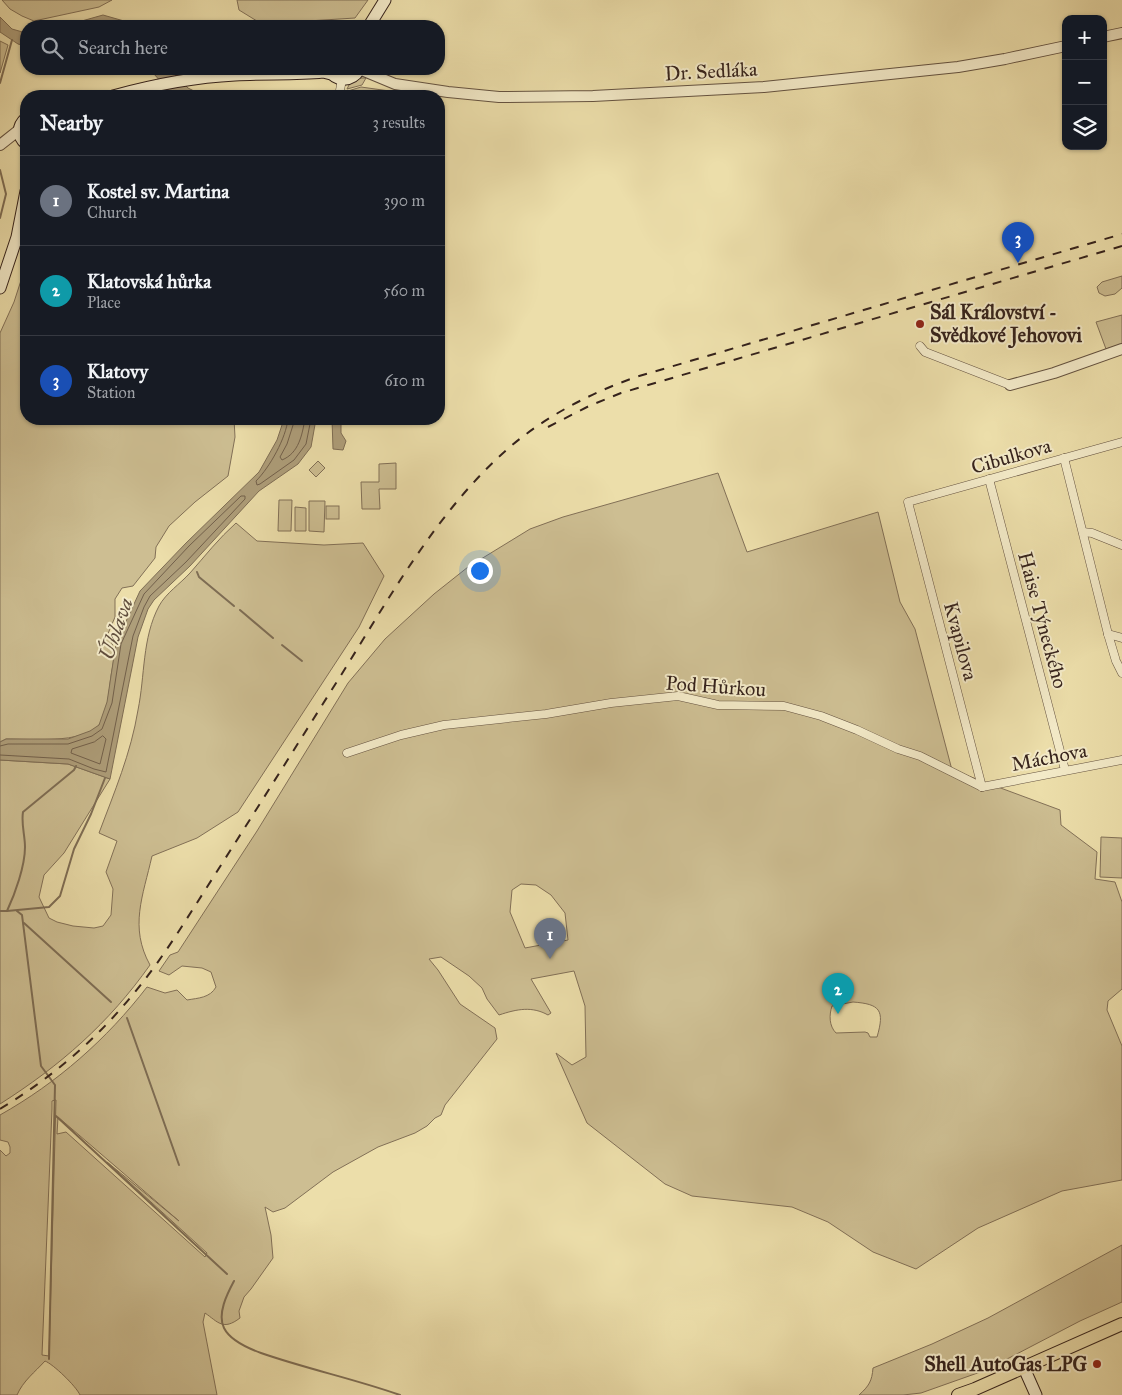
<!DOCTYPE html>
<html lang="en">
<head>
<meta charset="utf-8">
<style>
  :root { --surface:#171b24; --page:#242831; --text:#f1f3f6; --muted:#9ea1a6; --line:#363941; --accent:#c59692 }
  body { margin:0; font-family:"IM FELL Great Primer",serif; background:var(--page); color:var(--text) }
  .controls { position:absolute; right:15px; top:15px; display:grid; overflow:hidden; border-radius:10px; box-shadow:0 1px 4px #0004 }
  .controls button { width:45px; height:45px; display:grid; place-items:center; padding:0; border:0; border-bottom:1px solid var(--line); background:var(--surface); color:var(--text); font:25px sans-serif }
  .you { position:absolute; left:479px; top:570px; width:18px; height:18px; margin:-12px; border:4px solid #fff; border-radius:50%; background:#1a73e8; box-shadow:0 0 0 8px #1a73e833 }
  .badge { display:grid; place-items:center; width:32px; height:32px; border-radius:50%; background:var(--accent); color:#fff; font-size:16px; font-weight:700 }
  .pin { position:absolute; translate:-50% -41px; filter:drop-shadow(0 1px 2px #0008) }
  .pin::after { content:''; position:absolute; top:26px; width:18px; height:15px; background:inherit; clip-path:polygon(0 0,100% 0,50% 100%) }
  .list { margin:0; padding:0; list-style:none }
  h2 { display:flex; justify-content:space-between; align-items:center; height:65px; margin:0; padding:0 20px; font-size:21px }
  h2 small { font-size:16px; font-weight:400; color:var(--muted) }
  .list li { display:grid; grid-template-columns:32px 1fr auto; gap:15px; align-items:center; box-sizing:border-box; height:90px; padding:0 20px; border-top:1px solid var(--line) }
  .list b { display:block; font-size:19px; white-space:nowrap }
  .list p { margin:0; font-size:16px; white-space:nowrap; color:var(--muted) }
  .list em { font-size:16px; font-style:normal; color:var(--muted) }
  .icon { flex:none; width:28px; height:28px; fill:none; stroke:currentColor; stroke-width:2; stroke-linecap:round; stroke-linejoin:round }
  .map { position:relative; flex:none; width:1122px; height:1395px; overflow:hidden }
  .search { position:absolute; background:var(--surface); box-shadow:0 1px 4px #0004; left:20px; top:20px; width:425px; height:55px; display:flex; align-items:center; gap:12px; box-sizing:border-box; padding:0 18px; border-radius:20px; color:var(--muted); font-size:19px }
  .panel { position:absolute; background:var(--surface); box-shadow:0 1px 4px #0004; left:20px; top:90px; width:425px; height:335px; border-radius:20px }
  .map>svg:first-child { display:block }
</style>
</head>
<body>
<div class="map">
<svg width="1122" height="1395" viewBox="0 0 1122 1395">
  <rect width="100%" height="100%" fill="#ecdeaa"/>
  <filter id="stains"><feTurbulence type="fractalNoise" baseFrequency=".004" numOctaves="4"/><feColorMatrix values="0 0 0 0 .2 0 0 0 0 .09 0 0 0 0 .02 0 0 0 .5 -.17"/></filter>
  <radialGradient id="worn" r=".72"><stop offset=".6" stop-color="#630" stop-opacity="0"/><stop offset="1" stop-color="#630" stop-opacity=".3"/></radialGradient>
  <g fill="#cdbe92" stroke="#827057" fill-rule="evenodd">
    <polygon points="2,0 112,0 99,7 34,21 22,16 10,9"/>
    <polygon points="237,0 368,0 355,18 308,21 291,26 265,26 239,10"/>
    <polygon points="0,41 8,45 0,73"/>
    <polygon points="359,78 366,78 362,85 347,89 350,83"/>
    <polygon points="361,87 418,95 346,96 348,91"/>
    <path d="M26 265V419H234L235 437 228 476 195 502 169 526 156 547 155 558 133 586 122 588 115 599V617L107 636C118 647 113 663 111 676 109 690 108 714 99 725 83 744 29 739 6 739L0 742V333L14 302Z"/>
    <polygon points="1122,276 1122,288 1115,294 1105,296 1099,293 1097,287 1102,282"/>
    <polygon points="1122,315 1122,344 1106,349 1096,322"/>
    <polygon points="318,461 325,468 316,477 309,470"/>
    <polygon points="396,463 396,489 379,489 380,509 362,509 361,482 379,482 379,464"/>
    <path d="M718 473 747 552 878 512 900 602 915 629 952 770 1060 810 1061 825 1097 852 1095 879 1115 882 1122 902V989L1108 1001 1107 1010 1122 1046V1180L1062 1191 978 1228 916 1269 873 1252 828 1222 792 1207 692 1196 665 1184 587 1123 556 1053 572 1065 586 1057 585 1006 574 971 531 979 551 1013 548 1015C532 1006 517 1009 499 1015L487 999 482 988 469 976 441 957 429 959 438 970 460 1004 495 1028 497 1039 445 1105 441 1115 435 1118 427 1126 415 1133 378 1147 333 1172 285 1208 273 1212 265 1207 271 1235 273 1258 251 1289 244 1297 239 1311 240 1318C223 1331 218 1322 205 1313L203 1322 217 1395H80C76 1386 53 1364 45 1361 35 1372 23 1381 17 1395H0V1150L6 1156 10 1153V1147L8 1142 0 1140V1115C57 1083 107 1039 147 987L165 993 177 990 187 1000C198 998 210 998 216 987L211 972 202 968 182 966 169 975 159 971 170 955 178 952 257 831 348 683 385 639 434 594 468 567 530 529 563 517ZM521 884 536 885 551 895 565 913 568 940 525 948 510 912 512 890ZM853 1002C880 1004 885 1010 877 1037H870L868 1033 865 1032 836 1033C829 1026 829 1015 832 1006ZM55 1100H56L49 1356 42 1355 52 1109V1101ZM58 1117 179 1221 107 1162 207 1253 205 1257 66 1132 57 1134Z"/>
    <polygon points="279,500 292,500 291,531 278,531"/>
    <polygon points="309,501 325,501 324,532 309,531"/>
    <rect x="326" y="506" width="13" height="13"/>
    <polygon points="295,507 306,508 306,531 295,531"/>
    <path d="M236 523 257 541 324 545 363 543 384 576 359 627 238 812 197 838 152 856C143 896 129 927 150 965 109 1023 60 1066 0 1104V760L68 764 110 779 64 853 44 875 39 897 49 918 57 922 73 926 94 928 103 926 111 915 113 889 106 872 117 841 99 833C114 793 131 753 138 710 145 676 142 638 159 606 166 593 180 584 190 573 205 556 219 538 236 523Z"/>
    <polygon points="1101,837 1122,838 1122,878 1100,877"/>
    <path d="M1122 1245V1302L1080 1321 986 1370 921 1393 903 1395H859C869 1386 872 1381 873 1368L932 1344 988 1318Z"/>
  </g>
  <g fill="#ae9e7a" stroke="#7e6d54">
    <polygon points="103,15 124,21 130,26 64,26"/>
    <polygon points="0,17 12,29 26,33 26,46 18,44 0,32"/>
    <polygon points="146,69 169,69 188,88 204,96 174,96 153,73"/>
    <polygon points="284,419 316,419 311,447 298,464 259,491 190,566 154,600 148,609 138,637 110,779 68,764 0,760 0,742 6,739 68,739 90,731 99,725 107,702 116,643 140,591 186,543 259,472 277,440"/>
    <polygon points="332,419 341,419 341,433 346,441 343,450 333,449"/>
  </g>
  <g fill="none" stroke-linecap="round" stroke-linejoin="round">
    <g stroke="#72604b" stroke-width="1">
      <path d="M288 419C286 438 270 467 256 481L257 485 260 484 294 460 306 444 311 419"/>
      <path d="M295 419 287 444 280 457 282 460C299 453 302 435 305 419"/>
      <polygon points="103,736 106,739 100,764 71,753 72,749 94,742"/>
      <polyline points="0,746 8,744 68,744 92,736 102,729 112,703 121,644 144,594 189,546 241,496 245,496 245,499 186,562 150,596 144,607 133,636 106,772 94,769 69,759 0,755"/>
    </g>
    <g stroke="#7e6d54" stroke-width="2">
      <polyline points="0,83 12,40"/>
      <polyline points="0,170 6,194 0,218"/>
      <polyline points="25,261 26,262"/>
      <polyline points="197,572 199,577 234,606"/>
      <polyline points="240,610 273,638"/>
      <polyline points="282,645 302,661"/>
      <path d="M0 911H7C15 894 25 866 25 847 25 835 21 824 23 812L74 770 76 766"/>
      <polyline points="7,911 49,907 60,896 74,849 91,814 105,778"/>
      <polyline points="17,911 22,915 41,1066 55,1085 49,1359"/>
      <polyline points="24,923 111,1002"/>
      <polyline points="127,1018 179,1165"/>
      <polyline points="56,1116 227,1274"/>
      <path d="M234 1281C227 1294 217 1314 224 1328 230 1340 250 1349 261 1353 307 1369 355 1379 400 1395"/>
    </g>
    <g stroke="#645240" stroke-width="9">
      <g id="minor">
        <polyline points="339,96 342,79"/>
        <polyline points="920,346 925,352 1010,385"/>
        <polyline points="1064,458 1108,634 1116,661 1122,673"/>
        <polyline points="989,479 1065,770"/>
        <polyline points="1083,532 1092,533 1122,545"/>
        <polyline points="1108,634 1122,638"/>
        <polyline points="347,753 401,735 444,725 546,714 611,703 678,696 718,705 784,706 821,716 857,730 898,749 920,756 982,787"/>
        <polyline points="982,787 908,502 1122,442"/>
        <polyline points="982,787 1122,760"/>
      </g>
    </g>
    <g stroke="#645240" stroke-width="12">
      <g id="tertiary">
        <polyline points="1103,37 1122,33"/>
        <polyline points="359,69 395,84 448,92 499,97 593,96 764,87 958,67 1005,59 1066,46"/>
        <polyline points="0,145 19,130"/>
        <polyline points="1010,385 1054,373 1122,349"/>
      </g>
    </g>
    <g stroke="#36231c" stroke-width="13">
      <g id="secondary">
        <polyline points="369,26 385,0"/>
        <path d="M328 69C336 82 351 83 360 69"/>
        <path d="M113 96C153 85 193 77 235 75 264 73 294 75 323 72L331 74"/>
        <path d="M26 118C17 126 17 136 26 144"/>
        <polyline points="0,288 17,237 26,191"/>
        <polyline points="1024,1368 1036,1395"/>
      </g>
    </g>
    <g stroke="#36231c" stroke-width="14">
      <polyline id="primary" points="958,1395 975,1389 1122,1324"/>
    </g>
    <use href="#minor" stroke="#f3eac8" stroke-width="8"/>
    <use href="#tertiary" stroke="#f3eac8" stroke-width="10"/>
    <use href="#secondary" stroke="#f3eac8" stroke-width="11"/>
    <use href="#primary" stroke="#ecdeaa" stroke-width="12"/>
    <g stroke="#36231c" stroke-width="2" stroke-dasharray="9 9" stroke-linecap="butt">
      <polyline points="548,427 589,406 621,393 1122,246"/>
      <path d="M0 1109C77 1062 128 1009 177 934 229 853 280 772 331 691 384 608 435 511 511 446 548 415 591 393 636 377L1122 234"/>
    </g>
  </g>
  <g fill="#8f2418" stroke="#f3eac8" stroke-width="2">
    <circle cx="920" cy="324" r="5"/>
    <circle cx="1097" cy="1364" r="5"/>
  </g>
  <g text-anchor="middle" dominant-baseline="central" stroke-width="4" stroke-linejoin="round" paint-order="stroke">
    <g font-size="20" fill="#36231c" stroke="#f3eac8">
      <text transform="translate(711 71) rotate(-3)">Dr. Sedláka</text>
      <text transform="translate(1011 456) rotate(-16)">Cibulkova</text>
      <text transform="translate(1043 620) rotate(75)">Haise Týneckého</text>
      <text transform="translate(961 641) rotate(75)">Kvapilova</text>
      <text transform="translate(716 686) rotate(4)">Pod Hůrkou</text>
      <text transform="translate(1049 757) rotate(-11)">Máchova</text>
    </g>
    <g font-size="20" font-weight="bold" fill="#36231c" stroke="#f3eac8" text-anchor="start">
      <text x="930" y="312">Sál Království -<tspan x="930" dy="23">Svědkové Jehovovi</tspan></text>
      <text x="1087" y="1364" text-anchor="end">Shell AutoGas LPG</text>
    </g>
    <g font-size="21" font-style="italic" fill="#604e3d" stroke="#f3eac8">
      <text transform="translate(116 629) rotate(-71)">Úhlava</text>
    </g>
  </g>
  <rect width="100%" height="100%" filter="url(#stains)"/>
  <rect width="100%" height="100%" fill="url(#worn)"/>
</svg>
<div class="controls">
<button>+</button>
<button>−</button>
<button><svg class="icon" aria-label="layers" viewBox="0 0 24 24"><path d="M12 4l9 5-9 5-9-5zM3 14l9 5 9-5"/></svg></button>
</div>
<div class="you"></div>
<div class="pin badge" style="left:550px;top:959px;background:#6b7280">1</div>
<div class="pin badge" style="left:838px;top:1014px;background:#0f9aa8">2</div>
<div class="pin badge" style="left:1018px;top:263px;background:#1a4fb4">3</div>
<div class="search"><svg class="icon" aria-label="search" viewBox="0 0 24 24"><circle cx="10" cy="10" r="6"/><path d="M15 15l6 6"/></svg>Search here</div>
<section class="panel">
<h2>Nearby<small>3 results</small></h2>
<ul class="list">
<li><span class="badge" style="background:#6b7280">1</span><div><b>Kostel sv. Martina</b><p>Church</p></div><em>390 m</em></li>
<li><span class="badge" style="background:#0f9aa8">2</span><div><b>Klatovská hůrka</b><p>Place</p></div><em>560 m</em></li>
<li><span class="badge" style="background:#1a4fb4">3</span><div><b>Klatovy</b><p>Station</p></div><em>610 m</em></li>
</ul>
</section>
</div>
</body>
</html>
